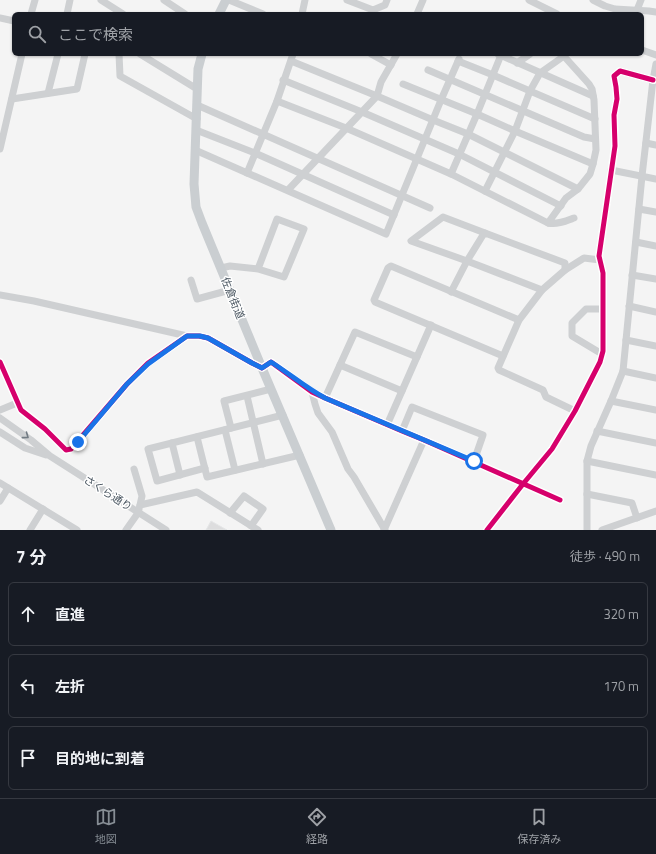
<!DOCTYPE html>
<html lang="ja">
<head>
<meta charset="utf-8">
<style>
  :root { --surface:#171b24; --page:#20242c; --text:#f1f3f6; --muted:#9ea1a6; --line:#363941; --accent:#868d94 }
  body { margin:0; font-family:"Titillium Web","Noto Sans JP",sans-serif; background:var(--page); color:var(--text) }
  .stop { position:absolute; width:12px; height:12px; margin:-9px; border:3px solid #1a73e8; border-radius:50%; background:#fff }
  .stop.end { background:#1a73e8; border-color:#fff; box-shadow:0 1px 4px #0008 }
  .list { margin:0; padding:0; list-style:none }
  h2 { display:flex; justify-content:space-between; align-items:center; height:52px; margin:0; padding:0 16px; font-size:17px }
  h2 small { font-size:13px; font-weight:400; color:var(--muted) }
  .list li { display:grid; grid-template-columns:26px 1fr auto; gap:12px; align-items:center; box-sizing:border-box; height:64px; margin:0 8px 8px; padding:0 8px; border:1px solid var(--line); border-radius:6px }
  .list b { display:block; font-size:15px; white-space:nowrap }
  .list em { font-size:13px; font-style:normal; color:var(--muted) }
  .icon { flex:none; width:22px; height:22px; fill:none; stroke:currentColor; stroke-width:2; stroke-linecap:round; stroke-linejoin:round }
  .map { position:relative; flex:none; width:656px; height:530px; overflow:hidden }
  .search { position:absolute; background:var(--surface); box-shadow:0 1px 3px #0004; left:12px; right:12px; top:12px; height:44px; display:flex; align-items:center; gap:10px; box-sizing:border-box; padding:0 14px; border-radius:6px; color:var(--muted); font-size:15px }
  .sheet { height:268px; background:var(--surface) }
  nav { display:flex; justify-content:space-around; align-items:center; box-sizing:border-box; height:56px; border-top:1px solid var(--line); background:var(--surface); font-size:11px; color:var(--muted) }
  nav a { display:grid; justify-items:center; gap:2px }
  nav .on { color:var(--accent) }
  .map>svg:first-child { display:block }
</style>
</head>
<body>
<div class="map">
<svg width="656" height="530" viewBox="0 0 656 530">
  <rect width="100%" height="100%" fill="#f4f4f4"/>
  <polygon fill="#ddddde" stroke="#e5e6e7" points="211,521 227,530 206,530"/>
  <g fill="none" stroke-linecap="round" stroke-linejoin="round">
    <g stroke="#ced0d2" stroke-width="7">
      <polyline points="101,0 123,14"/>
      <polyline points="164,0 185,14"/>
      <polyline points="229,0 263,14"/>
      <polyline points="347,0 373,10 372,14"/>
      <polyline points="529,0 557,14"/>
      <polyline points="593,0 605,6 615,9 649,11 656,12"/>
      <polyline points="373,10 385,5 387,0"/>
      <polyline points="637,10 641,0"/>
      <polyline points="31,14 35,0"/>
      <polyline points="67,14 70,0"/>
      <polyline points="302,14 305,0"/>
      <polyline points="417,14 423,0"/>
      <polyline points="0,18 14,21"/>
      <polyline points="642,50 656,55"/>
      <polyline points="119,54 120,76 197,119"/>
      <polyline points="140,54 197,89"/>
      <polyline points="371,54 391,65"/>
      <polyline points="498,54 593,96"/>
      <path d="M562 54 589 84 592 89 594 100 596 150 593 164 590 174 578 189 566 198 548 223C557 225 566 221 574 218"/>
      <polyline points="291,61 377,96 433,120 468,134 578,189"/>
      <polyline points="458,61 493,75 595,119"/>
      <polyline points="517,63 530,54"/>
      <polyline points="428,70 584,137 595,139"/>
      <polyline points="283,80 362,112 459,154 561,206"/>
      <polyline points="403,84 477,114 515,131 593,164"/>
      <polyline points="48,93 58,54"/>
      <polyline points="12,99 77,89 85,54"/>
      <polyline points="277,101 346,128 451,174 548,223"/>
      <polyline points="197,105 430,208"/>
      <polyline points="196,130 255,153 394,215"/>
      <polyline points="646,143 656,145"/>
      <polyline points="0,149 22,54"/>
      <polyline points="195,150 386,234 441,100 459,59"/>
      <polyline points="611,170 656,179"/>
      <polyline points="247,173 277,101 293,54"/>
      <polyline points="451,174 477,114 501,55"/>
      <polyline points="288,190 377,96 381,82 397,54"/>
      <polyline points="485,191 515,131 530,91 540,73 564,56"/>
      <polyline points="639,209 656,212"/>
      <polyline points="485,233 443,217 411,241 467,261 542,290"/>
      <polyline points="636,242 656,246"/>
      <polyline points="221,268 230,266 258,269 284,277 304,229 277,219 258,269"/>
      <polyline points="565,270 584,258 600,260"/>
      <polyline points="632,275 656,279"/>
      <polyline points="191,280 197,299 230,290"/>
      <polyline points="451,292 467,261 483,235 485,233 565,263 565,270 542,290 519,320 498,368 499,370 543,390 546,397 575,411"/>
      <polyline points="0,295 34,301 187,336"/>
      <polyline points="629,306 656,312"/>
      <polyline points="626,340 656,346"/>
      <polyline points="602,354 572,336 572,323 586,309 603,309"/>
      <polyline points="503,356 375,302 374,300 388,268 391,266 519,320"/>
      <polyline points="0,362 21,410 45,429 66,450 71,449 127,384 148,363 187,336 199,336 208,338 252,363 262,368 271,362 312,392 325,398 402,431 424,440 560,500"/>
      <polyline points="340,365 402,391"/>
      <polyline points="623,371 656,378"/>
      <polyline points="312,392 315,404 318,413 332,432 348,469 354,477 385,530"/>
      <polyline points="247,396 263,464"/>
      <polyline points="325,398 355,332 417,357"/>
      <polyline points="611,401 656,410"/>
      <polyline points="0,410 17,403"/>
      <polyline points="0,418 31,440 50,456 166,530"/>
      <polyline points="387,425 431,325"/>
      <polyline points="231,428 224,401 271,389"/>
      <polyline points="225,430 235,470"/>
      <polyline points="402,431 412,407 483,435 474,461"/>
      <polyline points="597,431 656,443"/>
      <polyline points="0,432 25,448 46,455"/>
      <polyline points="197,437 207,477 300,455"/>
      <polyline points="172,443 180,475"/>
      <polyline points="587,461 656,475"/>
      <polyline points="205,468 157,481 148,449 283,415"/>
      <polyline points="134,469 142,496 140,505"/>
      <polyline points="0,483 77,530"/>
      <polyline points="587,494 632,503 637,518"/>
      <polyline points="0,501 8,488"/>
      <polyline points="230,513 244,496 263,509 251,526"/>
      <polyline points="30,530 43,509"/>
      <polyline points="126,530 138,513 140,505 197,492 258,530"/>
      <polyline points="384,530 424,440"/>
      <polyline points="487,530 523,484 552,449 575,411 600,362 603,351 603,273 599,256 615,146 614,115 617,99 616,87 614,76 620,71 653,80"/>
      <polyline points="587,530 587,461 591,446 611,401 623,371 642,176 653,80 656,64"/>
      <polyline points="602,530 656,511"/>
    </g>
    <g stroke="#caced1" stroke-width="9">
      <polyline points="219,14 226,0"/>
      <polyline points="202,54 198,69 194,184 196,207 202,223 262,368 331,530"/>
    </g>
    <g stroke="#fff" stroke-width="8">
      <g id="cycleway">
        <polyline points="0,362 21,410 45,429 66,450 71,449 127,384 148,363 187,336 199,336 208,338 252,363 262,368 271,362 312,392 325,398 402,431 424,440 560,500"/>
        <polyline points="487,530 523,484 552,449 575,411 600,362 603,351 603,273 599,256 615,146 614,115 617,99 616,87 614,76 620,71 653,80"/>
      </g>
    </g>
    <use href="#cycleway" stroke="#d6006c" stroke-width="5"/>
  </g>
  <defs><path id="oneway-chevron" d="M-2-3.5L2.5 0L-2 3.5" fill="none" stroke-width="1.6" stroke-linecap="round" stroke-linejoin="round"/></defs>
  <use stroke="#727b83" href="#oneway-chevron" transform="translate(26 436) rotate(36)"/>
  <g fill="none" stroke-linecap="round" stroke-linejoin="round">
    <path stroke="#1a73e8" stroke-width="5" d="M78 442 127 384 148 364 187 336H200L208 338 252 363 262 368 271 362C290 374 306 388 325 398L474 461"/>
  </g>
  <g text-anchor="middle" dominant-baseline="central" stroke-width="3" stroke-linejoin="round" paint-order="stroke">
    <g font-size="11" fill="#4a5661" stroke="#fff">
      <text transform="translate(233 298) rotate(68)">佐倉街道</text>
      <text transform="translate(108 493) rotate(33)">さくら通り</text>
    </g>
  </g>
</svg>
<div class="stop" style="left:474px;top:461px"></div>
<div class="stop end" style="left:78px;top:442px"></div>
<div class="search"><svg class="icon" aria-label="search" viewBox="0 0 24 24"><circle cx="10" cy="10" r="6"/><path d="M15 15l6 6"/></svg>ここで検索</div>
</div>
<section class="sheet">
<h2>7 分<small>徒歩 · 490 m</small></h2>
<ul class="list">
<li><svg class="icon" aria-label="ahead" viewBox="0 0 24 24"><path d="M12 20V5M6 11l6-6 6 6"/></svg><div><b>直進</b></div><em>320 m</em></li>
<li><svg class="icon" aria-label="left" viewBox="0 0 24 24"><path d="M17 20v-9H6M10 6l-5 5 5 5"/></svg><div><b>左折</b></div><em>170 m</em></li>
<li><svg class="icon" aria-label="arrive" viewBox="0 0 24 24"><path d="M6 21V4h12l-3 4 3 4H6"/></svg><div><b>目的地に到着</b></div></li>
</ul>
</section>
<nav>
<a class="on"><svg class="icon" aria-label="map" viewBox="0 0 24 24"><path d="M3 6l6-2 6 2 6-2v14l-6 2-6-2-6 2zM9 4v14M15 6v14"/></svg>地図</a>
<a><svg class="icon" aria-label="directions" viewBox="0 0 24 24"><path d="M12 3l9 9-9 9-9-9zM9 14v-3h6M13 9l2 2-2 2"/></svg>経路</a>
<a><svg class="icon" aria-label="saved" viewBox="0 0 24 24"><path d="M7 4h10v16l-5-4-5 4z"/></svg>保存済み</a>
</nav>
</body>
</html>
